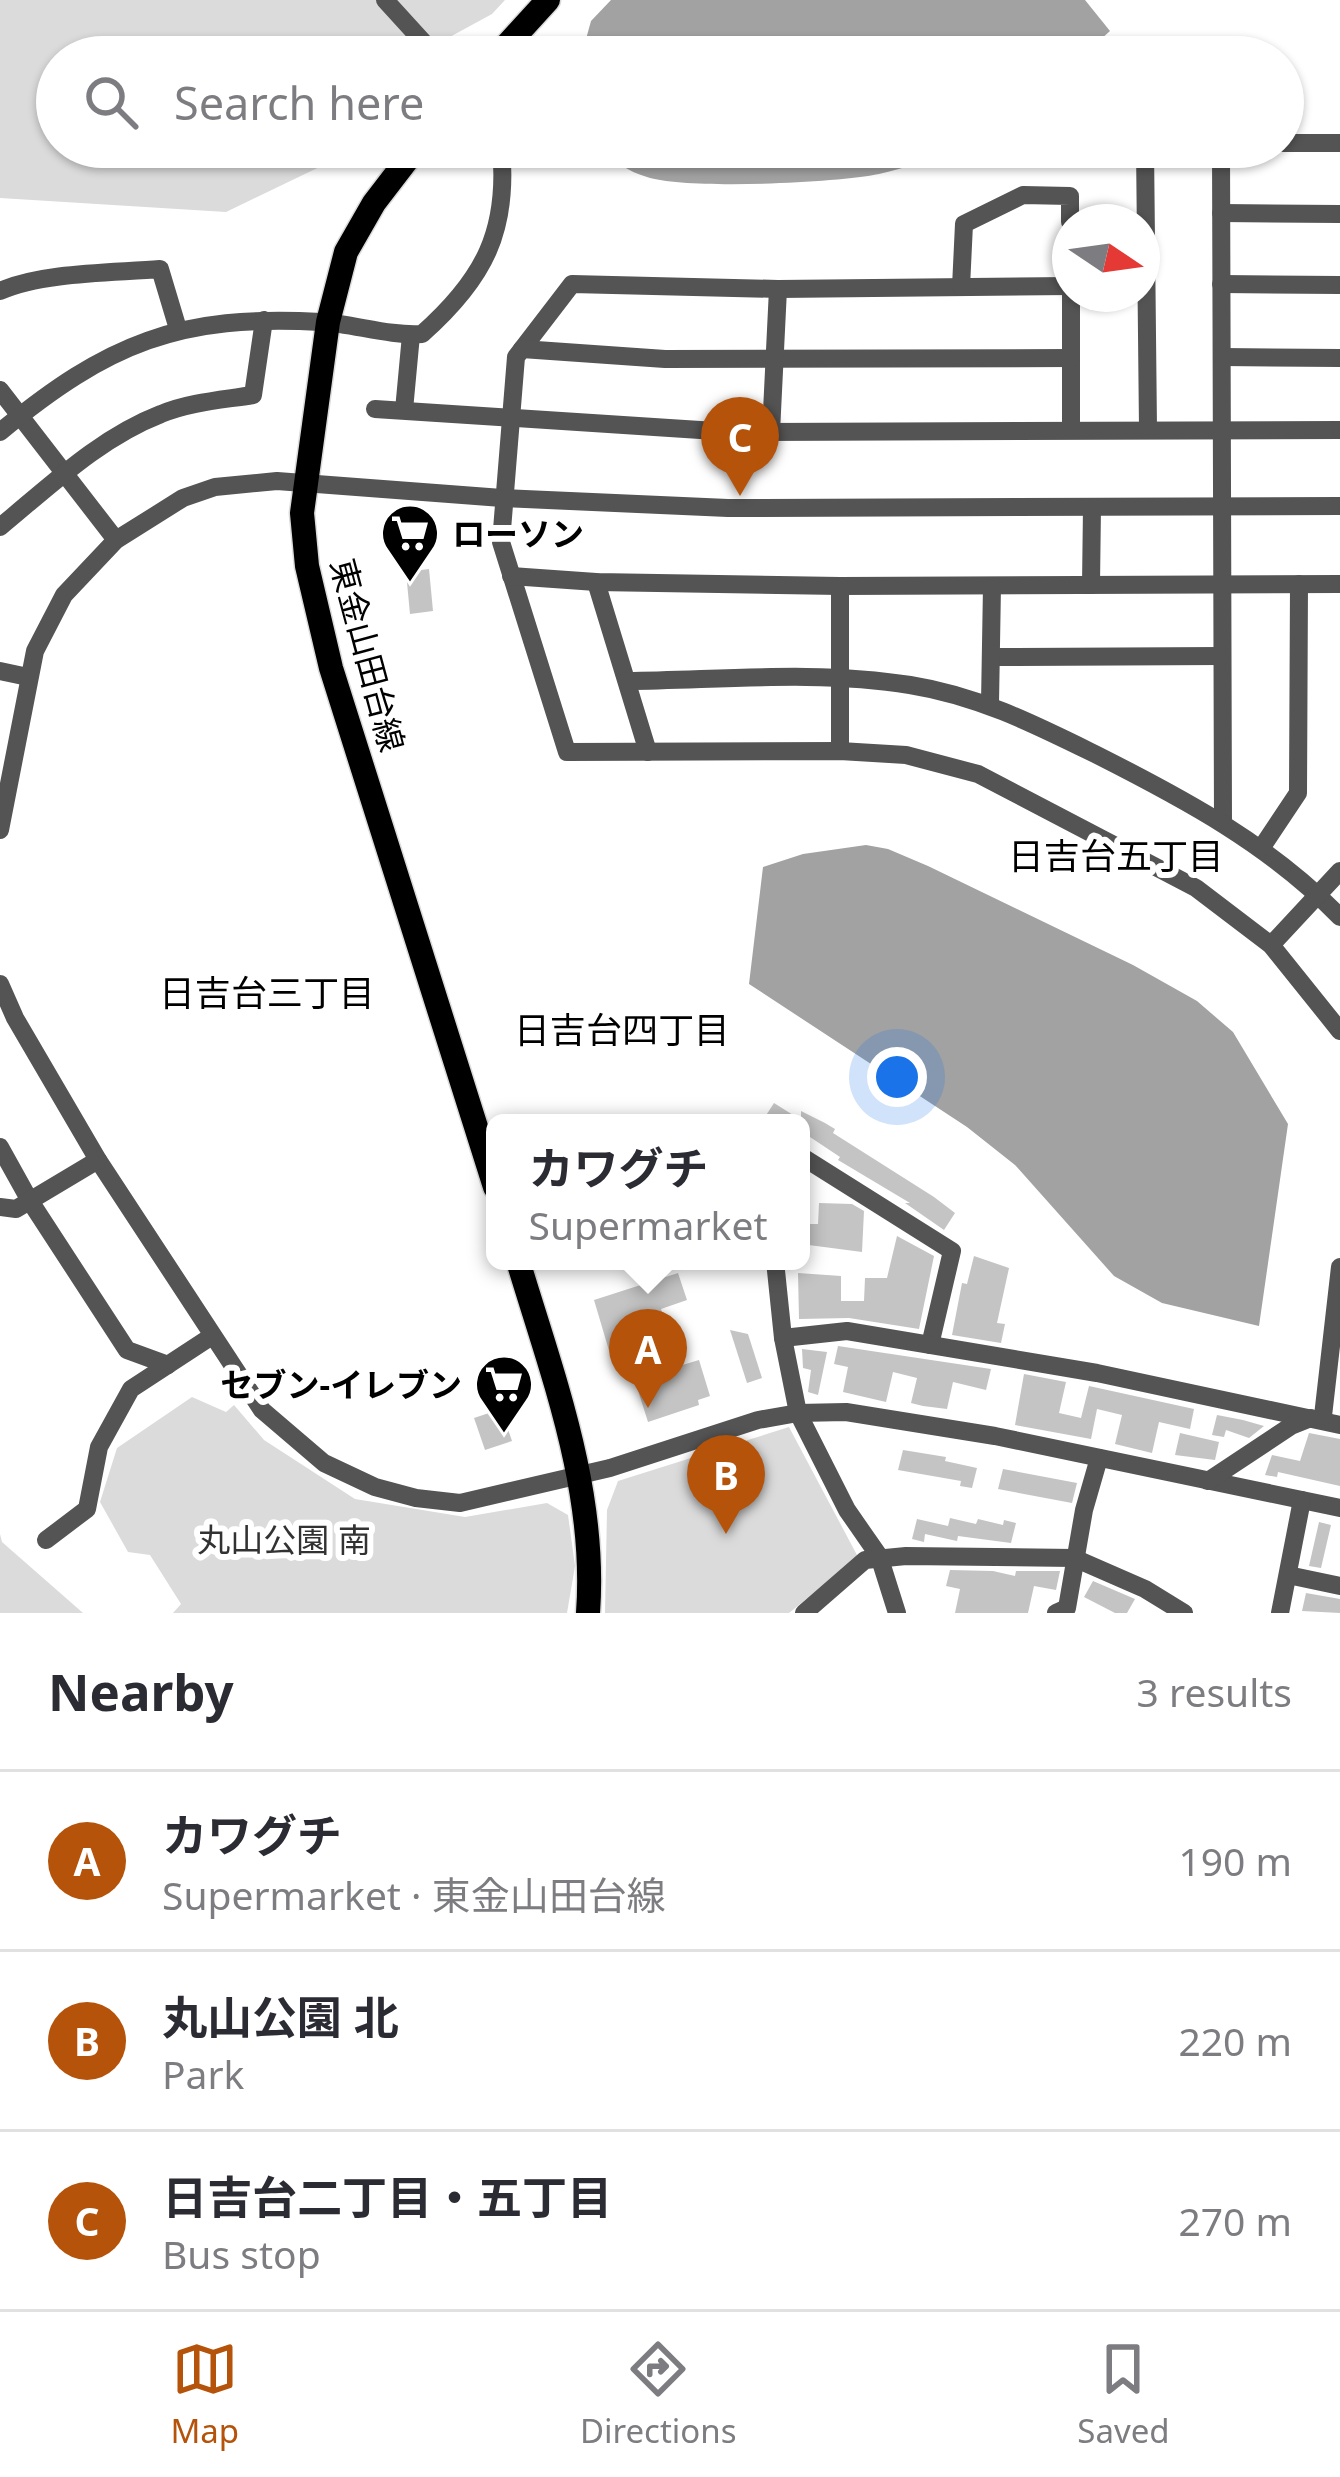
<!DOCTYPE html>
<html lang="en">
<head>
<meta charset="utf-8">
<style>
  :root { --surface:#fff; --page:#f7f7f7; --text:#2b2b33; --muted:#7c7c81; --line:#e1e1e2; --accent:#b45309 }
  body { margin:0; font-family:"Noto Sans","Noto Sans JP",sans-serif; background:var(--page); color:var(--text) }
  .compass { position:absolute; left:1052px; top:204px; width:108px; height:108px; border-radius:50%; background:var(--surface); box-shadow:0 3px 9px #0004; rotate:103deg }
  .you { position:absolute; left:897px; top:1077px; width:42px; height:42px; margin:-30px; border:9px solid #fff; border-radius:50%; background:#1a73e8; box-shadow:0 0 0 18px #1a73e833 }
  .badge { display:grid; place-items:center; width:78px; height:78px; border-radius:50%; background:var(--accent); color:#fff; font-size:39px; font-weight:700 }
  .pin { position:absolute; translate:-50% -99px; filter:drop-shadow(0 3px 6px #0008) }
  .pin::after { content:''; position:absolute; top:63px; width:42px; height:36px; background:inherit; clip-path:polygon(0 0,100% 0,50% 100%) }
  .popup { position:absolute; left:486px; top:1114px; width:324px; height:156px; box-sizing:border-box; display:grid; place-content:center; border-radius:18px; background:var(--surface); filter:drop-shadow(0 3px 9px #0005); font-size:39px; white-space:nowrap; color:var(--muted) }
  .popup b { font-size:45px; color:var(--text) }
  .popup::after { content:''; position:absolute; left:50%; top:100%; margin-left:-24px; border:24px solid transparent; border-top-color:var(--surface) }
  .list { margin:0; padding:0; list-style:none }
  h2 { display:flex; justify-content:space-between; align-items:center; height:156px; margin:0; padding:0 48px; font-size:51px }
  h2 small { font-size:39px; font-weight:400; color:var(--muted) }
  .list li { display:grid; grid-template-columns:78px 1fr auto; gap:36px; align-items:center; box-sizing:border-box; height:180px; padding:0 48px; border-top:3px solid var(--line) }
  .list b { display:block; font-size:45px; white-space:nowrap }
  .list p { margin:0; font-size:39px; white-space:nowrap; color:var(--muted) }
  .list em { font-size:39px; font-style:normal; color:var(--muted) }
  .icon { flex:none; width:66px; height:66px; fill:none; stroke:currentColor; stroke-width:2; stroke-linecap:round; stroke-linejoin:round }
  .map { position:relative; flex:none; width:1340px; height:1613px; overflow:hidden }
  .search { position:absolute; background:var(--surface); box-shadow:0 3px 9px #0004; left:36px; right:36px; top:36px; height:132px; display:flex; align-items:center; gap:30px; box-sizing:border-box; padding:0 42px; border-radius:66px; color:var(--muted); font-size:45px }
  .sheet { height:696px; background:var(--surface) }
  nav { display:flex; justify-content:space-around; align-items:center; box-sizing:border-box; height:168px; border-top:3px solid var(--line); background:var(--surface); font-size:33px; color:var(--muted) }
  nav a { display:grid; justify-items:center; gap:6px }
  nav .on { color:var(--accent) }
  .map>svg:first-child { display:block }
</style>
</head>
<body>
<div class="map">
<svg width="1340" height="1613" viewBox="0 0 1340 1613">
  <rect width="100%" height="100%" fill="#fff"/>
  <g fill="#dbdbdb">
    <polygon points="0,0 505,0 492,14 413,57 57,57 57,147 361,147 226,212 0,198"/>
    <polygon points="192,1397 226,1412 234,1405 264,1440 355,1499 465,1517 547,1503 568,1515 575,1566 567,1613 173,1613 181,1604 150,1555 128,1552 100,1502 117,1448"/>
    <polygon points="789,1427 858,1557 789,1613 605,1613 607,1510 618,1481"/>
    <polygon points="0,1534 2,1542 83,1613 0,1613"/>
  </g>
  <g fill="#a2a2a2">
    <polygon points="611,0 1085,0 1110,31 1081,57 581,57 591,21"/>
    <path d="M601 147H958C932 158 907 168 879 174 835 183 686 190 647 177 629 172 613 161 601 147Z"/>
    <polygon points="866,845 888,849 928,866 1133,965 1197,1001 1233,1032 1288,1124 1259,1326 1162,1303 1114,1276 1015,1165 967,1127 749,984 763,867 803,854"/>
  </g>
  <g fill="#c4c4c4">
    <polygon points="429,569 433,611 410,614 406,572"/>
    <polygon points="774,1103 801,1120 801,1111 825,1123 835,1129 833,1133 934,1197 955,1213 944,1230 905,1203 910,1203 838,1160 840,1157 801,1131 801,1123 761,1123"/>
    <polygon points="819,1203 852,1204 864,1211 862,1252 801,1244 801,1224 818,1224"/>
    <polygon points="897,1236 934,1256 919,1329 849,1318 799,1319 798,1273 841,1276 841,1301 864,1301 865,1278 887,1278"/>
    <polygon points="974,1256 1009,1268 997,1323 1005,1324 1001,1343 952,1335 962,1283 967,1284"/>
    <polygon points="678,1273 687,1300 661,1309 679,1366 699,1360 710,1396 698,1400 699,1405 648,1422 630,1365 620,1368 619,1363 613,1364 594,1300"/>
    <polygon points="730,1330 748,1334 762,1378 747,1383"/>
    <polygon points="838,1346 991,1369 986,1390 953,1382 947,1409 923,1406 911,1403 917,1378 893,1372 886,1402 843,1392 848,1367 834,1364"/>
    <polygon points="802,1349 827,1352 818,1395 808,1392 811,1370 803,1368"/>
    <polygon points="1024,1374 1066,1382 1059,1413 1081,1418 1089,1386 1194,1409 1190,1429 1159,1422 1152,1453 1115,1444 1122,1415 1097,1409 1091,1439 1015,1425"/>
    <polygon points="501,1409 512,1441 485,1450 474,1418"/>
    <polygon points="1217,1415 1243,1420 1264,1426 1249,1438 1226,1430 1224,1437 1212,1435"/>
    <polygon points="1180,1433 1219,1442 1215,1460 1175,1455"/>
    <polygon points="1309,1433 1340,1439 1340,1486 1278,1472 1277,1477 1265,1475 1272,1455 1300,1461"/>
    <polygon points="903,1450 946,1457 945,1461 977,1468 972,1488 960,1486 961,1481 898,1470"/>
    <polygon points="1003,1469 1077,1483 1072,1503 998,1489"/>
    <polygon points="950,1518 976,1524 978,1519 1003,1525 1004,1520 1016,1523 1011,1543 958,1536 957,1541 925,1534 924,1542 912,1539 917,1519 948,1526"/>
    <polygon points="1319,1522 1331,1525 1321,1568 1309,1566"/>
    <polygon points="950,1570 993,1571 1015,1576 1016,1571 1060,1571 1056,1590 1034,1586 1028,1613 955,1613 960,1589 946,1586"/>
    <polygon points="1093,1581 1135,1599 1127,1613 1115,1613 1084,1597"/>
    <polygon points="1306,1593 1340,1599 1340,1613 1302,1611"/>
  </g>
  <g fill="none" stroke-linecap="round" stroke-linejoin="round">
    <g stroke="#dbdbdb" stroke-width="27">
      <g id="major">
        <polyline points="496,57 548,0"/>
        <polyline points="417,147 374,203 346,252 328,322 302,513 307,566 331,668 495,1187"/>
        <path d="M518 1261C553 1377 597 1491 588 1613"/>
      </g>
    </g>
    <g stroke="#545454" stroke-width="18">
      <polyline points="385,0 437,57"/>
      <polyline points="1221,51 1221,57"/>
      <polyline points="1283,143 1340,143"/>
      <polyline points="1145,147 1148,429"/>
      <polyline points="1221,147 1223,822"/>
      <polyline points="1221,213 1340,214"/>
      <polyline points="1221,284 1340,285"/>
      <polyline points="1070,286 778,289 572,284 516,357 501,542 567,752 840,751 906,755 978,774 1196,888 1271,945 1340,1031"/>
      <polyline points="961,287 964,224 1023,195 1070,196 1070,222"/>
      <path d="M0 291C43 272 113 273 160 269L178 329"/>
      <polyline points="1071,294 1071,430"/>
      <polyline points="522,349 665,359 1071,358"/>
      <polyline points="1222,357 1340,358"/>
      <polyline points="0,390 116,540"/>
      <polyline points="375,409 731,432 1340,430"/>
      <polyline points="404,410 411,335"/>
      <path d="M0 432C108 343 179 314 321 322 355 324 388 336 422 334 484 279 509 231 501 147"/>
      <polyline points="771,432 778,289"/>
      <path d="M0 527C50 486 99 438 161 414 190 402 222 400 253 395L264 320"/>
      <polyline points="511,576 596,582 840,586 1340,584"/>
      <polyline points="596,582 648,752"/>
      <polyline points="1091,585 1092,507"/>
      <polyline points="840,586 840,751"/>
      <polyline points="991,657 1222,656"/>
      <polyline points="0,671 28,677"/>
      <path d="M627 681C720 680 818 670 910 685 979 696 1036 725 1097 755 1186 800 1270 845 1340 917"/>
      <polyline points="990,703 992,586"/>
      <polyline points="0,830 35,651 64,595 116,540 183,498 215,487 277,481 502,498 728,508 1340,506"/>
      <polyline points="1262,847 1298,793 1299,584"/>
      <polyline points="1271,945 1340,871"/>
      <polyline points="0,984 15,1018 98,1160 262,1410 324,1463 375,1487 416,1498 460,1503 610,1468 758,1420 798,1413 846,1412 995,1436 1340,1508"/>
      <polyline points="0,1147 30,1201 127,1350 168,1365"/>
      <polyline points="801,1156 952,1251 930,1345"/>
      <polyline points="0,1207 16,1209 98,1160"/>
      <polyline points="775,1261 783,1338 798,1413 847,1510 879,1556 897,1613"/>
      <polyline points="783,1338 847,1331 1097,1373 1340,1425"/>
      <polyline points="1323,1416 1340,1267"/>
      <polyline points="1208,1481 1291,1426 1311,1418"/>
      <polyline points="46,1540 87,1509 99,1447 131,1389 212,1336"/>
      <polyline points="1288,1575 1340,1586"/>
      <polyline points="804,1613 865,1560 906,1556 1074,1558 1145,1589 1184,1613"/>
      <polyline points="1056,1613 1067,1608 1084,1510 1099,1458"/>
      <polyline points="1280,1613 1302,1500"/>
    </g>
    <use href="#major" stroke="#000" stroke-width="24"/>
  </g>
  <defs>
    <g id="supermarket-pin" transform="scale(3)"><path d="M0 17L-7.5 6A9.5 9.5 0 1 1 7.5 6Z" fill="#000" stroke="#fff"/><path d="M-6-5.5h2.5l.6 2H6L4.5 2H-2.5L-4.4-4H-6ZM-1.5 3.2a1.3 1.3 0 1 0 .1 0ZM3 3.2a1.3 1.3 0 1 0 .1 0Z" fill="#fff"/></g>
  </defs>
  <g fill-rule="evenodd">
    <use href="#supermarket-pin" x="410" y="533"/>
    <use href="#supermarket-pin" x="504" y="1384"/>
  </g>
  <g text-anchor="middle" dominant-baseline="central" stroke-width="12" stroke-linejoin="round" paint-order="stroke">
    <g font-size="33" font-weight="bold" fill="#000" stroke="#fff" text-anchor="start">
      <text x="452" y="533">ローソン</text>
      <text x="462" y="1384" text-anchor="end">セブン-イレブン</text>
    </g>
    <g font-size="33" fill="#000" stroke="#fff">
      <text transform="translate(368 655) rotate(75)">東金山田台線</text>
    </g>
    <g font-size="33" fill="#323232" stroke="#fff">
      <text x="284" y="1539">丸山公園 南</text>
    </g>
    <g font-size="36" fill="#000" stroke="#fff">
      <text x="1116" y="855">日吉台五丁目</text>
      <text x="267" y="992">日吉台三丁目</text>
      <text x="622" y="1029">日吉台四丁目</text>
    </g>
  </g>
</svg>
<svg class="compass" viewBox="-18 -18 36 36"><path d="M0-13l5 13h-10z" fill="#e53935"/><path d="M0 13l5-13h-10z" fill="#7c7c81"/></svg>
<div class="you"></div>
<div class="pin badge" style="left:648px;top:1408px">A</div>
<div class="popup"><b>カワグチ</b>Supermarket</div>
<div class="pin badge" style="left:726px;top:1534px">B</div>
<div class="pin badge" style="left:740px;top:496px">C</div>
<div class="search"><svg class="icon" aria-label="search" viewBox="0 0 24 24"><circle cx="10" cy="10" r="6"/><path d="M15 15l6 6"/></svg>Search here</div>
</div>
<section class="sheet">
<h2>Nearby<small>3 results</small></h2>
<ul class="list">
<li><span class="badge">A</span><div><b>カワグチ</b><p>Supermarket · 東金山田台線</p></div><em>190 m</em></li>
<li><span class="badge">B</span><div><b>丸山公園 北</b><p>Park</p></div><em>220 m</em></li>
<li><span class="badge">C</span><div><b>日吉台二丁目・五丁目</b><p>Bus stop</p></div><em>270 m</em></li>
</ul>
</section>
<nav>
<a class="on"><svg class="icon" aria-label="map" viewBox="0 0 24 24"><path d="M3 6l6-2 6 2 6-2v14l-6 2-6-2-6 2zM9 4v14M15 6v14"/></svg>Map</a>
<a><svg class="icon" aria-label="directions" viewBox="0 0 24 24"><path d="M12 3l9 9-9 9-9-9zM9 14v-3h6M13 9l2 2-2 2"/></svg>Directions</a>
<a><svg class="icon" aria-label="saved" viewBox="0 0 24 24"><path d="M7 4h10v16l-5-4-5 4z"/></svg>Saved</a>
</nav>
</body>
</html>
